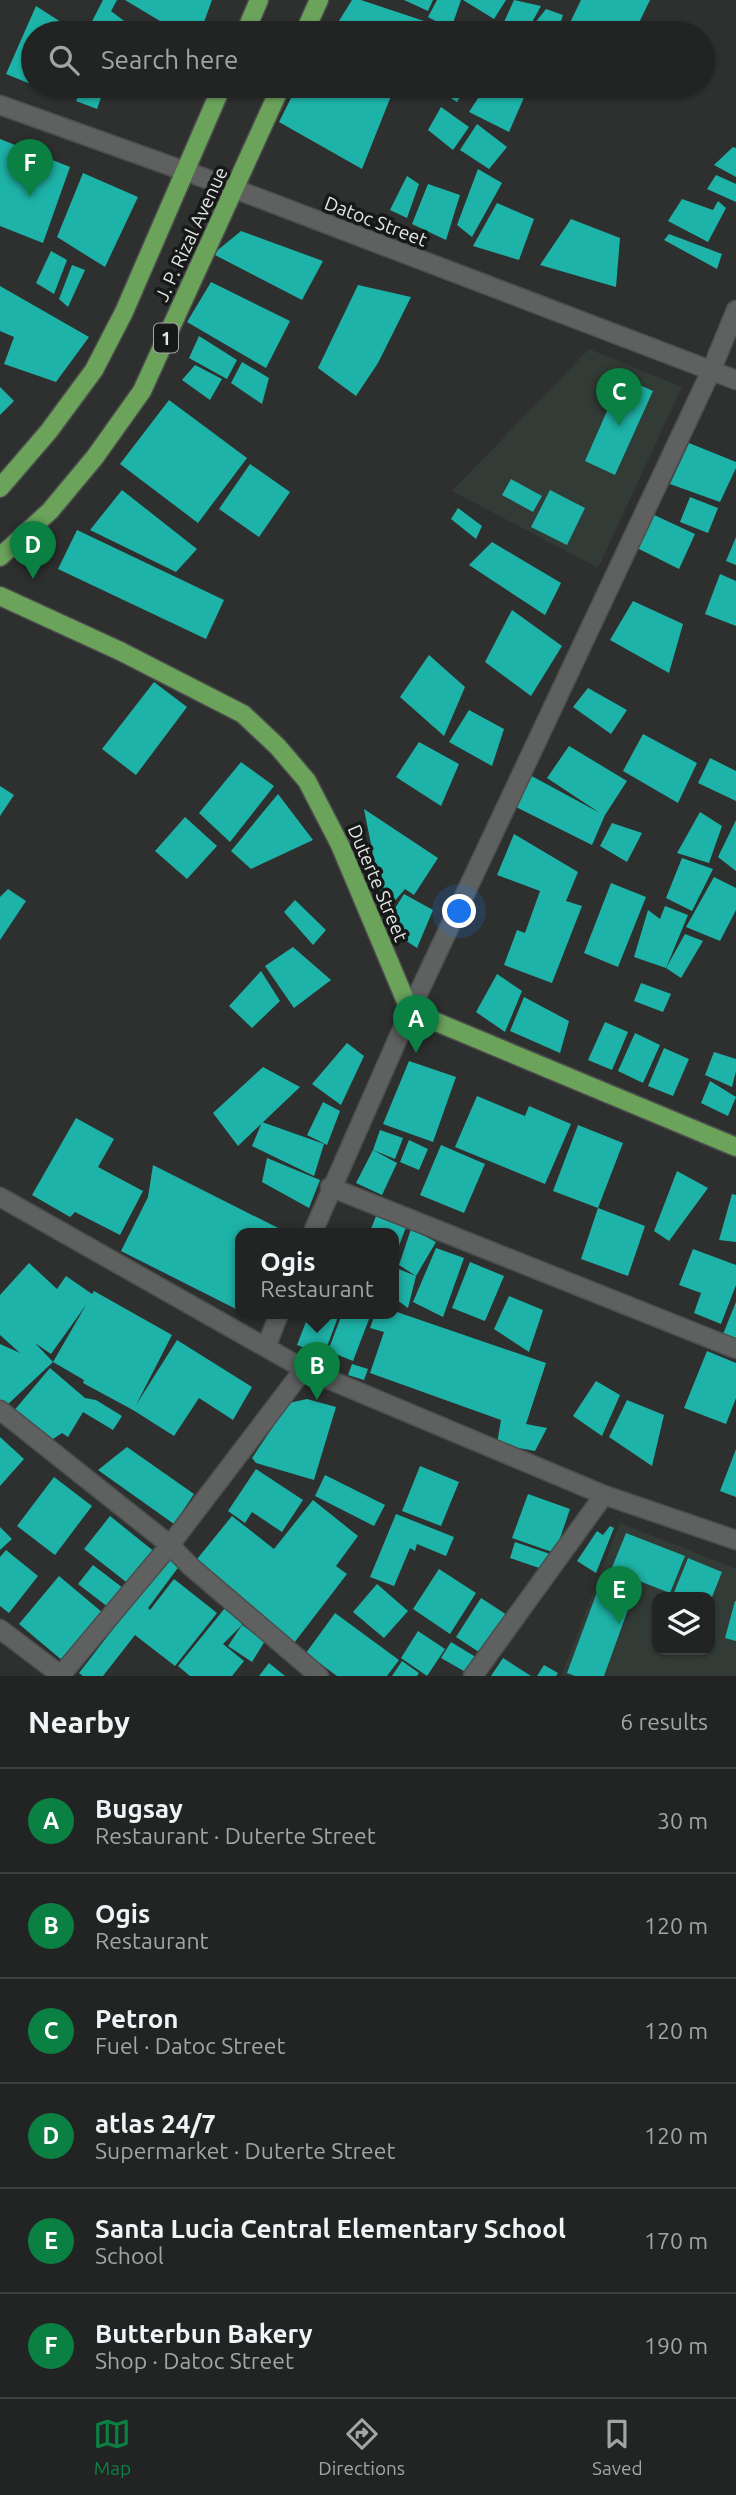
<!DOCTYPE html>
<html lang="en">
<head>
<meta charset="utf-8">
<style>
  :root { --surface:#222423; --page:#2a2c2b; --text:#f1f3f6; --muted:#a2a4a6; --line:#3f4141; --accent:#0b8043 }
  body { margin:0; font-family:Ubuntu,sans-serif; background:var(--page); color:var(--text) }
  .controls { position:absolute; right:21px; bottom:21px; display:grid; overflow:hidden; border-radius:14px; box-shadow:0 2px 5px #0004 }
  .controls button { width:63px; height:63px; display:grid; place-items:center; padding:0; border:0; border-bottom:2px solid var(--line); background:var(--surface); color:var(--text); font:35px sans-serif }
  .you { position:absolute; left:460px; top:912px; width:24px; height:24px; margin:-18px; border:5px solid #fff; border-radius:50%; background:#1a73e8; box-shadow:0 0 0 10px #1a73e833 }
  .badge { display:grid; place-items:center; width:46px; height:46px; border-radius:50%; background:var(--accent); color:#fff; font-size:23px; font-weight:700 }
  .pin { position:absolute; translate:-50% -58px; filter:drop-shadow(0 2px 4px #0008) }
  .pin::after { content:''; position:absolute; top:37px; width:24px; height:21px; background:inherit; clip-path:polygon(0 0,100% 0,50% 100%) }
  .popup { position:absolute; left:235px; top:1228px; width:164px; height:91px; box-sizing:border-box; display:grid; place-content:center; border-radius:14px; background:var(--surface); filter:drop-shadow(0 2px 5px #0005); font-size:23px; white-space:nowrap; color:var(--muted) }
  .popup b { font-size:26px; color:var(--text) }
  .popup::after { content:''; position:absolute; left:50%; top:100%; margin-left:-14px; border:14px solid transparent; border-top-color:var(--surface) }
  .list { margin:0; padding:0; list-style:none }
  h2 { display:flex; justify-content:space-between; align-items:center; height:91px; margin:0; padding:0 28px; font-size:30px }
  h2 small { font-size:23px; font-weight:400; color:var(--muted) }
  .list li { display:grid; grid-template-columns:46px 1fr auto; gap:21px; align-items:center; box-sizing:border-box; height:105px; padding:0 28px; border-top:2px solid var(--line) }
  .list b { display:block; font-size:26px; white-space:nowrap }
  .list p { margin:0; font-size:23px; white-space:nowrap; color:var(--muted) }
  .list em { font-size:23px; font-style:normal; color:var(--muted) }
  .icon { flex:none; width:38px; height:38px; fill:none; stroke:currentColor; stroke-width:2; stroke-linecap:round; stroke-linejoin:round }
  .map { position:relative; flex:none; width:736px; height:1676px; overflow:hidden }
  .search { position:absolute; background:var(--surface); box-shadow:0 2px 5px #0004; left:21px; right:21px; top:21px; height:77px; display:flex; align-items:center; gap:18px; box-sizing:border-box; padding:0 24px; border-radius:38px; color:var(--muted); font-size:26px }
  .sheet { height:721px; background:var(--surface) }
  nav { display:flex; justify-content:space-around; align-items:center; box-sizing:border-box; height:98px; border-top:2px solid var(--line); background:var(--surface); font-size:19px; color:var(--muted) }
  nav a { display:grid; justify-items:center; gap:4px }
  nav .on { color:var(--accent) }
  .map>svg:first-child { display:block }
</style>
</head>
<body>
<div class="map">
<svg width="736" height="1676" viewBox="0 0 736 1676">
  <rect width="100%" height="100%" fill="#2e302f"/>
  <g fill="#323b36" fill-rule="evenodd">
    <polygon points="589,349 682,387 598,568 452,491"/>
    <path d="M620 1523 736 1569V1676H561ZM657 1597H710V1650H657Z"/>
  </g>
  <g fill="#1eb3a8" fill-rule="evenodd">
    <polygon points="103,0 117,0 111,11 128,24 123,33 86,33"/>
    <polygon points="125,0 212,0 200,33 180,33"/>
    <polygon points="352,0 361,0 424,21 418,33 334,33 332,32"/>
    <polygon points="404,0 433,0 428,11"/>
    <polygon points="437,0 461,0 451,29 428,17"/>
    <polygon points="463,0 506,0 494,19"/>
    <polygon points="514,0 541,6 526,33 505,33 500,31"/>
    <polygon points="581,0 650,0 634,33 565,33"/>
    <polygon points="36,6 78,33 33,33 33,85 6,74"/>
    <polygon points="546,9 563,15 557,33 527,33"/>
    <polygon points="36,86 63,86 59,95"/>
    <polygon points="84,86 105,86 97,109 76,101"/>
    <polygon points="297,86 395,86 362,169 279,122"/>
    <polygon points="432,86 467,86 457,102"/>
    <polygon points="486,86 529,86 509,132 469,112"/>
    <polygon points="441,107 469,127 453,150 428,130"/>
    <polygon points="477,124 507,147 489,169 460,150"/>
    <polygon points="0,139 70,167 43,243 0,226"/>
    <polygon points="733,147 736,148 736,177 714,165"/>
    <polygon points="478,169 502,183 472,237 457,225"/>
    <polygon points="83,173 138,197 105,267 57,237"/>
    <polygon points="716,175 736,184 736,202 707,189"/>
    <polygon points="407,176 419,184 407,218 390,210"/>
    <polygon points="428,184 460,195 446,240 412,224"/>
    <polygon points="682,199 713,210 718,201 726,208 708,242 668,221"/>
    <polygon points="497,203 534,219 519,260 473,246"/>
    <polygon points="571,219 620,238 616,287 540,265"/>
    <polygon points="241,231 323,261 302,300 213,254"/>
    <polygon points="669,234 722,254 717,269 664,240"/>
    <polygon points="51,251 67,260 54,294 36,283"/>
    <polygon points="72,265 85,270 68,307 59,299"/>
    <polygon points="211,282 290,321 266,368 187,322"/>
    <polygon points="358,285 411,297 378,363 356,396 318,368"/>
    <polygon points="0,286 89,337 56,382 4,364 14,337 0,331"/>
    <polygon points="199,336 237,360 227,379 189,358"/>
    <polygon points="242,362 269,378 262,404 231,383"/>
    <polygon points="195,365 222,379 210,400 182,380"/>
    <polygon points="622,377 653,391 615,475 585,461"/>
    <polygon points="0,387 14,401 0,415"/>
    <polygon points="169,400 247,458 198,523 120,464"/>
    <polygon points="689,443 736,462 736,468 720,502 670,484"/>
    <polygon points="250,464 290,492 259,537 219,509"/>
    <polygon points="511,479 542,496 533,512 502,495"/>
    <polygon points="122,490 197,549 176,572 90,530"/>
    <polygon points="550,490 585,508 567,545 531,527"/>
    <polygon points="690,497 718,508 708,533 680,522"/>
    <polygon points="458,508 482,526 476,539 451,519"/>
    <polygon points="652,514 695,534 679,569 637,548"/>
    <polygon points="77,530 224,600 206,639 58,569"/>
    <polygon points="736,537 736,565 726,561"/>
    <polygon points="492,542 561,583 545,615 469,565"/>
    <polygon points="720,574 736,581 736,626 705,614"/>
    <polygon points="633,601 683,624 669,673 610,640"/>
    <polygon points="512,610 562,646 531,696 485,662"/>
    <polygon points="429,655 465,687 444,736 400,697"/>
    <polygon points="154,682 187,707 136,775 102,749"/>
    <polygon points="588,688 627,710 611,734 573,707"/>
    <polygon points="469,710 504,729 492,766 449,742"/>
    <polygon points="643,734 697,763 678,803 623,771"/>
    <polygon points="419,742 459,764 441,806 396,777"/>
    <polygon points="569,746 627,781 605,815 592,845 516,807 528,774 600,813 547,778"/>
    <polygon points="710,758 736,771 736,801 698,783"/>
    <polygon points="241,762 274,786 230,842 199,813"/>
    <polygon points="0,786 14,795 0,816"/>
    <polygon points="278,794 313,840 251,869 231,851"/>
    <polygon points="364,809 438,858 414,895 405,889 393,903 381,895"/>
    <polygon points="700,812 722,826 709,863 677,853"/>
    <polygon points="185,817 217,846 187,879 155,851"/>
    <polygon points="736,820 736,871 718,857"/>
    <polygon points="612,823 642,833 627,862 600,846"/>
    <polygon points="514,834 578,872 566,901 582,906 552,983 504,965 517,930 525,933 540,891 497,875"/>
    <polygon points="682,858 713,869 692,911 666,898"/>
    <polygon points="714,877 736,888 736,910 720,941 686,927"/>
    <polygon points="611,883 646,897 618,967 584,953"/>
    <polygon points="8,889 26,901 0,940 0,897"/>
    <polygon points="404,894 433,910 417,948 384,926"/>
    <polygon points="295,900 326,930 313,945 284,912"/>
    <polygon points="665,906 688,915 666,968 634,957 648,910 660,919"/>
    <polygon points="685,934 703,941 681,978 666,968"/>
    <polygon points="293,947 331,980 294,1008 265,966"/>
    <polygon points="261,971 280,1001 252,1028 229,1006"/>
    <polygon points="497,974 522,991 505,1032 476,1012"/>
    <polygon points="641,983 671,994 663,1012 634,1001"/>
    <polygon points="524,997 569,1021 560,1053 510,1031"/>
    <polygon points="605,1022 628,1032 612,1070 588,1060"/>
    <polygon points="635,1033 660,1045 643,1083 618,1071"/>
    <polygon points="347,1043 364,1056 341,1105 312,1084"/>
    <polygon points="664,1048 689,1059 673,1096 648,1086"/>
    <polygon points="714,1052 736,1059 736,1071 732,1087 705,1075"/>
    <polygon points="409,1061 456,1077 433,1142 383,1124"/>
    <polygon points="263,1067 300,1087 238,1146 213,1113"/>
    <polygon points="710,1081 736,1097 728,1116 701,1103"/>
    <polygon points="477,1096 525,1116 529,1106 571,1124 545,1184 455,1147"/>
    <polygon points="323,1102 340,1111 327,1145 307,1135"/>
    <polygon points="76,1118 114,1139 98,1167 143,1191 120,1235 75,1212 70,1217 32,1195"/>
    <polygon points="262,1122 324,1144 314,1176 252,1146"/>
    <polygon points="578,1125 623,1143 598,1208 553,1191"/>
    <polygon points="380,1130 403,1138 395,1159 373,1150"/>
    <polygon points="409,1140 428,1149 419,1170 400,1162"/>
    <polygon points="441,1145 485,1164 464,1213 420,1195"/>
    <polygon points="373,1150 397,1163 382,1195 356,1183"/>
    <polygon points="267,1158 320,1180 309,1208 262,1182"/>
    <polygon points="153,1165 290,1234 240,1234 240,1311 121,1251 148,1197"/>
    <polygon points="677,1171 708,1188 669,1241 654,1231"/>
    <polygon points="732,1194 736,1195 736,1242 719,1240"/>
    <polygon points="598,1208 645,1226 628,1276 581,1259"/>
    <polygon points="378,1211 408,1222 394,1259 394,1234 369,1234"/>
    <polygon points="411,1229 436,1242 416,1276 399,1265"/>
    <polygon points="436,1248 464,1258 443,1317 413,1302"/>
    <polygon points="693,1249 736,1265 736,1285 721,1324 694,1313 701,1293 679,1285"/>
    <polygon points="470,1262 504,1276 485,1321 452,1308"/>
    <path d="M29 1263 57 1289 66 1276 92 1294 94 1291 172 1335 136 1405 177 1340 252 1387 233 1420 199 1398 174 1436 133 1410 83 1383 84 1380 53 1362 6 1406 0 1401V1344L20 1353 0 1335V1295ZM86 1305 53 1362 35 1343 51 1354Z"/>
    <polygon points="396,1268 416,1276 408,1308 394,1298"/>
    <polygon points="509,1296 543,1310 529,1352 494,1329"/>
    <polygon points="736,1302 736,1340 723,1334"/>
    <polygon points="394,1311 546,1363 526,1424 547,1428 535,1451 497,1444 501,1420 370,1373 384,1332 370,1328 375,1314 394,1314"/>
    <polygon points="309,1314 339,1314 324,1355 297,1345"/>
    <polygon points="342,1314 371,1314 353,1361 328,1351"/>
    <polygon points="707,1351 736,1363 736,1398 726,1424 684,1408"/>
    <polygon points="352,1364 368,1369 364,1380 348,1375"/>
    <polygon points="50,1368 85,1398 96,1400 122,1416 113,1430 83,1412 68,1437 62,1433 47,1443 12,1413"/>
    <polygon points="596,1381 620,1395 602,1436 573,1416"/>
    <polygon points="307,1399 336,1407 314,1480 256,1463 252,1458 289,1403"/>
    <polygon points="627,1400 664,1415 652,1466 609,1437"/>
    <polygon points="0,1437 24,1459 0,1486"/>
    <polygon points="127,1447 194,1494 174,1524 98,1470"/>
    <polygon points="736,1449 736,1497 720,1491"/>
    <polygon points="420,1466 459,1482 441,1526 402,1511"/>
    <polygon points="256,1469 303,1500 282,1532 252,1512 245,1523 228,1511"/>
    <polygon points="325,1475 385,1505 374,1526 315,1496"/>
    <polygon points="54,1477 92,1506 55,1555 17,1526"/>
    <polygon points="528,1494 570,1509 555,1553 512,1538"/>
    <polygon points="313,1500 358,1536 336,1566 347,1574 294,1643 193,1564 232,1516 274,1549"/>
    <polygon points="396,1514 454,1537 446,1556 417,1544 415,1551 410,1548 394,1586 370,1577"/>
    <polygon points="110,1516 156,1553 130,1585 84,1549"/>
    <polygon points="610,1526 614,1528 596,1573 577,1561 597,1531 603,1535"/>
    <polygon points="0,1527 12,1539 0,1550"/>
    <polygon points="626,1533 685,1556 670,1593 611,1570"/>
    <polygon points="515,1542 553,1555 548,1571 510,1558"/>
    <polygon points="6,1550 38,1576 9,1613 0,1606 0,1557"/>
    <polygon points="169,1557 180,1565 148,1608 150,1610 174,1579 217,1613 175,1666 135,1635 103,1676 83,1676 79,1673"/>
    <polygon points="688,1558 722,1572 712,1597 679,1597 673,1595"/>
    <polygon points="93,1565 123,1588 108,1607 78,1584"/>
    <polygon points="439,1569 476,1593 450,1634 413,1609"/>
    <polygon points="59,1576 103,1613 63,1661 19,1624"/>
    <polygon points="377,1584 408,1611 384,1638 353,1612"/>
    <polygon points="597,1592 630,1604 604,1676 575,1676 567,1673"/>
    <polygon points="481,1598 507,1615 482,1654 456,1637"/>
    <polygon points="735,1601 736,1601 736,1641 725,1638"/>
    <polygon points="229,1603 242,1625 223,1644 244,1661 232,1676 190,1676 178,1666"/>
    <polygon points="335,1613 399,1660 387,1676 337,1676 306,1653"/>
    <polygon points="242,1625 265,1641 252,1662 228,1646"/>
    <polygon points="418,1631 445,1649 427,1676 401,1658"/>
    <polygon points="451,1642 479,1659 469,1674 441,1658"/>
    <polygon points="503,1658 531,1676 491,1676"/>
    <polygon points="402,1661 419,1673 417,1676 392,1676"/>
    <polygon points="269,1663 285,1676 259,1676"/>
    <polygon points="544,1665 558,1673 556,1676 537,1676"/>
  </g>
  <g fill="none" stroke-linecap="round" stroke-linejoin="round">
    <g stroke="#4c4e4d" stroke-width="21">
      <g id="minor">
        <polyline points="0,105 235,189 736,380"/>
        <polyline points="330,1187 736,1349"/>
        <polyline points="0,1197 304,1369 604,1495 736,1540"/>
        <polyline points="312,1234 410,1011 711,371 736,310"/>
        <polyline points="266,1347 279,1314"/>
        <polyline points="0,1410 170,1545 190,1566 319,1676"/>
        <polyline points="0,1629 62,1676"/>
        <polyline points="61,1675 170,1545 304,1369"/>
        <polyline points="473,1676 604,1495"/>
      </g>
    </g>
    <g stroke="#4c4e4d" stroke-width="21">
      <g id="major">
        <polyline points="245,33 259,0"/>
        <polyline points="304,33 319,0"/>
        <polyline points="0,488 49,431 94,370 124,312 222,86"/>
        <polyline points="0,557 50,511 95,457 142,391 281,86"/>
        <polyline points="0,596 120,651 243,714 278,747 307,781 340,845 410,1011 736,1147"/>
      </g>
    </g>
    <use href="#minor" stroke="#5e615f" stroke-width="18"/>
    <use href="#major" stroke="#6ba35b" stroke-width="18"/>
  </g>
  <g text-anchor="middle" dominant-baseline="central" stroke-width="7" stroke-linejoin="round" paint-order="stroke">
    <rect fill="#171818" stroke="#a6a8a8" stroke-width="2" x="154" y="323.5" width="24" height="29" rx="5"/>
    <g font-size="18" font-weight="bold" fill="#e4e6e5">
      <text x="166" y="338">1</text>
    </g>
    <g font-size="19" fill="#e4e6e5" stroke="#171818">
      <text transform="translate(376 221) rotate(21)">Datoc Street</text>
      <text transform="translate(191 234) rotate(-65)">J. P. Rizal Avenue</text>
      <text transform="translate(378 883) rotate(67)">Duterte Street</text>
    </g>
  </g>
</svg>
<div class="controls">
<button><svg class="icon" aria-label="layers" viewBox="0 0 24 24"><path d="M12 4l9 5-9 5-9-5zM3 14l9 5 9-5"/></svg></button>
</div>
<div class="you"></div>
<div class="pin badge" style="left:416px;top:1053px">A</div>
<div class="pin badge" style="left:317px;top:1400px">B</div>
<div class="popup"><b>Ogis</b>Restaurant</div>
<div class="pin badge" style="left:619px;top:426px">C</div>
<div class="pin badge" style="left:33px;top:579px">D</div>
<div class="pin badge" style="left:619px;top:1624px">E</div>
<div class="pin badge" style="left:30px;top:197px">F</div>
<div class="search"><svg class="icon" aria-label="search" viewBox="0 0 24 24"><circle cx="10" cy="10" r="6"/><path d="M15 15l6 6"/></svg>Search here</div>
</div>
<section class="sheet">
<h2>Nearby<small>6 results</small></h2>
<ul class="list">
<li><span class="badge">A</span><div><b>Bugsay</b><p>Restaurant · Duterte Street</p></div><em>30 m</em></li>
<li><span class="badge">B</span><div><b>Ogis</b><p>Restaurant</p></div><em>120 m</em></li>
<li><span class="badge">C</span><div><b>Petron</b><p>Fuel · Datoc Street</p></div><em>120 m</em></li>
<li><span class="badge">D</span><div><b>atlas 24/7</b><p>Supermarket · Duterte Street</p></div><em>120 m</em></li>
<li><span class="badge">E</span><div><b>Santa Lucia Central Elementary School</b><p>School</p></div><em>170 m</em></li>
<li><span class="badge">F</span><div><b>Butterbun Bakery</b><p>Shop · Datoc Street</p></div><em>190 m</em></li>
</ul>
</section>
<nav>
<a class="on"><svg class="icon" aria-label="map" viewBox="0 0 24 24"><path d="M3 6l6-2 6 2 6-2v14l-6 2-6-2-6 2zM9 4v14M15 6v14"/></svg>Map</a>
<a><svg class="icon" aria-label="directions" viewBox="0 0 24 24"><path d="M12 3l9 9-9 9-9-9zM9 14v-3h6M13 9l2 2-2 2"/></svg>Directions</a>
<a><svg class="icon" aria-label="saved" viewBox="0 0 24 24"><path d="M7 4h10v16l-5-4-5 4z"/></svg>Saved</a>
</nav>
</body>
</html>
